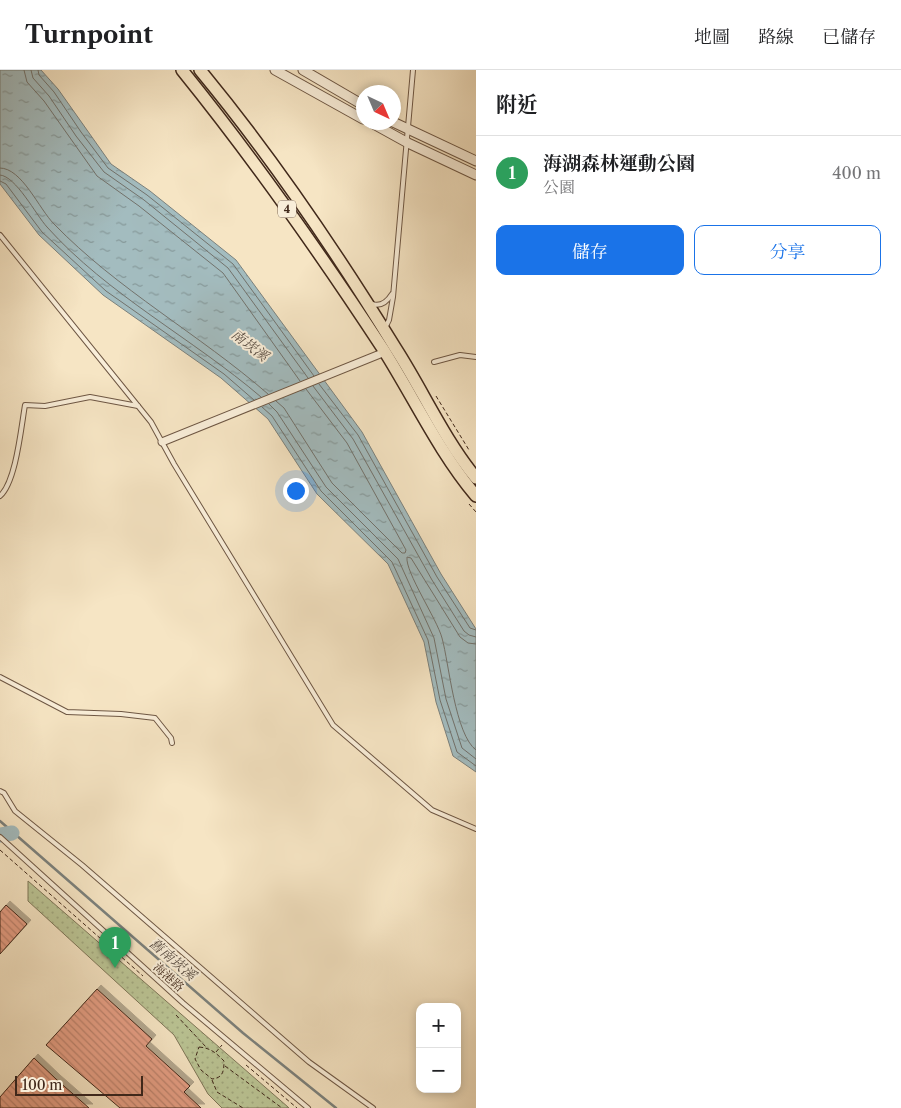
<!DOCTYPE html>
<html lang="zh-TW">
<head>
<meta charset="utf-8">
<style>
  :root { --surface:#fff; --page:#f6f6f6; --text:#202124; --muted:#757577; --line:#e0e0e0; --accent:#1a73e8 }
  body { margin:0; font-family:"Libre Caslon Text","Noto Serif TC",serif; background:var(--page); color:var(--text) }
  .controls { position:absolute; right:15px; bottom:15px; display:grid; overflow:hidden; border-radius:10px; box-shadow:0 2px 8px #0003 }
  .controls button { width:45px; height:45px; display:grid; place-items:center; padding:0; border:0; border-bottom:1px solid var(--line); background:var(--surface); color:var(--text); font:25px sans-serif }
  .compass { position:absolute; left:356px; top:15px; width:45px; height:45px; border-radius:50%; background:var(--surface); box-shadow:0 2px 8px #0003; rotate:136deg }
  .scale { position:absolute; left:15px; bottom:12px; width:128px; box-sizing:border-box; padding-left:5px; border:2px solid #40281a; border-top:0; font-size:14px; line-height:18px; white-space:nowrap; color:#40281a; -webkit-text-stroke:4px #f9eed9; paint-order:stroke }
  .you { position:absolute; left:295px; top:420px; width:18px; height:18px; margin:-12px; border:4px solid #fff; border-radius:50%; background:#1a73e8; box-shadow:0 0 0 8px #1a73e833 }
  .badge { display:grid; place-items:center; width:32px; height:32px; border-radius:50%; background:var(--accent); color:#fff; font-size:16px; font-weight:700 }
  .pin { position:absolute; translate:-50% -41px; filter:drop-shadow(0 1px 2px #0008) }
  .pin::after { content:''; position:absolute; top:26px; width:18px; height:15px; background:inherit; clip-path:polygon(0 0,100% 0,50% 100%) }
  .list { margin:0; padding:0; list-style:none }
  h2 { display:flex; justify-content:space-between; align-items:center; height:65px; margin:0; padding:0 20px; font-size:21px }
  h2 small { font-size:16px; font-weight:400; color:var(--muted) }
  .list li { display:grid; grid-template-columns:32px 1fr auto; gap:15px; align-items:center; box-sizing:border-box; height:75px; padding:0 20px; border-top:1px solid var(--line) }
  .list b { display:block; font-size:19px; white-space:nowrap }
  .list p { margin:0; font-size:16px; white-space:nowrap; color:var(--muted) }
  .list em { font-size:16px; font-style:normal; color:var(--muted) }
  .actions { display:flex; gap:10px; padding:15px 20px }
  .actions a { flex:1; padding:11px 0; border:1px solid var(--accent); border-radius:10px; text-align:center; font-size:18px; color:var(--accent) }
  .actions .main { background:var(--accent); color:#fff }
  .map { position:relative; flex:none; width:476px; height:1038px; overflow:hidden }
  header { display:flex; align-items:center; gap:30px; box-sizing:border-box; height:70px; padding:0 25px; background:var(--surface); border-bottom:1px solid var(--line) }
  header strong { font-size:24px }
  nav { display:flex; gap:28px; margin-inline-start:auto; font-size:18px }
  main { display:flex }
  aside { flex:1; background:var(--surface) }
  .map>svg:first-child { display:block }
</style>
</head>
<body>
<header>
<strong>Turnpoint</strong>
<nav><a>地圖</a><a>路線</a><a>已儲存</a></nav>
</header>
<main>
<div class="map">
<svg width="476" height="1038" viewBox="0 0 476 1038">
  <defs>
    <pattern id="park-dots" width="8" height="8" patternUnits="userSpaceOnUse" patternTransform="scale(1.25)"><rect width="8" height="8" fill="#bbc595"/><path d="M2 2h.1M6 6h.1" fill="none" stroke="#a2a980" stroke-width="1.8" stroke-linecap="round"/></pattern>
    <pattern id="water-ripples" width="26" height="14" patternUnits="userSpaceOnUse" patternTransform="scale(1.25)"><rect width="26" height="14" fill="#a3bcbf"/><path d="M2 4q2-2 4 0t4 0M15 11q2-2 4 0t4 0" fill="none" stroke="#86999a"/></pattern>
    <pattern id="building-back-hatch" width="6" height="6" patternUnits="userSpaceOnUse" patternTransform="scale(1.25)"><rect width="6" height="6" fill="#e59e84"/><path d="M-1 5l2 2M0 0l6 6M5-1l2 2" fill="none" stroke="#bb816b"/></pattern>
    <filter id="shadow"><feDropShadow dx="4" dy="-4" stdDeviation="0" flood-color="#0004"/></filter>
  </defs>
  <rect width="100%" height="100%" fill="#f6e5c4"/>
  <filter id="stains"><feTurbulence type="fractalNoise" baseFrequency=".004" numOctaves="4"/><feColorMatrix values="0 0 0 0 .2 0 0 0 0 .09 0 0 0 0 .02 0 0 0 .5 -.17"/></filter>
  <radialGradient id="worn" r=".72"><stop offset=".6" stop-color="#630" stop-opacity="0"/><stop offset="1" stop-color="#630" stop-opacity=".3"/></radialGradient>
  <polygon fill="url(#park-dots)" stroke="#7e7658" points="28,811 288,1037 289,1038 222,1038 208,1024 174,965 28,831"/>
  <polygon fill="url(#water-ripples)" stroke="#7b817d" points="0,0 41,0 58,19 111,94 150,121 236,190 362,362 441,504 476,559 476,702 453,686 436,632 424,572 388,494 317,424 268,349 221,308 103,225 39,165 0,114"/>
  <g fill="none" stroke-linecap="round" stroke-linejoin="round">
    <g stroke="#72726c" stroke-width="1">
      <polyline points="24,0 27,12 44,31 97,106 139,136 223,203 300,311"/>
      <polyline points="31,0 33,8 49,26 76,66 104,102 144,130 228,198 308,308"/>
      <polyline points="38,0 39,5 54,22 81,62 108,98 147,125 233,194 314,306"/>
      <path d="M0 98C22 98 39 139 54 154 118 220 199 264 268 324"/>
      <path d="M0 105C16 106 36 145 47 157 108 225 192 268 261 327"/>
      <polyline points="0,111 6,114 42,162 106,221 224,304 254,330"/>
      <polyline points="319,314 358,365 437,507 470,558 476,560"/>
      <polyline points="313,316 353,369 432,510 464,561 469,565 476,567"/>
      <polyline points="276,331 284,338 332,413 402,483 405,483 406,480 347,373 306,319"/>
      <polyline points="269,334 277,342 326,417 398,489 434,568 446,629 462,678 476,689"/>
      <polyline points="262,337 272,346 321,421 392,492 428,570 440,630 457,682 476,696"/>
      <path d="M476 574 468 573 460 567 411 488 407 487C405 502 437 549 442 568 449 593 455 665 476 680"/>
    </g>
    <polyline stroke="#7b817d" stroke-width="2.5" points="0,751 243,963 336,1038"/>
    <polyline stroke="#a3bcbf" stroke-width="15" points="0,765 12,763"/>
  </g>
  <g fill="url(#building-back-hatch)" stroke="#40281a" filter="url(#shadow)">
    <polygon points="6,835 27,854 0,884 0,842"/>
    <polygon points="97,919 152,969 146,976 190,1016 184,1022 201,1038 120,1038 46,975"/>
    <polygon points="34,988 56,1009 89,1038 0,1038 0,1027"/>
  </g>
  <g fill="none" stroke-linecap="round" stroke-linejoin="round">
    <g stroke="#6e5744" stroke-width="6">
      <g id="service">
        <polyline points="0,165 151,352 174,394 333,655 432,740 476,759"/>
        <path d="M372 234C381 237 387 232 392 224"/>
        <polyline points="385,258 389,250 393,227 413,0"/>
        <polyline points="434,292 460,285 476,287"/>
        <path d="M0 426C16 412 21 358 25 335L45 336 90 327 138 336"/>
        <polyline points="0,607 67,642 121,644 155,648 171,668 172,673"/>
        <polyline points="0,721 4,723 15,741 82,795 309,992 373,1038"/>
        <polyline points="0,767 183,933 308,1038"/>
      </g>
    </g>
    <g stroke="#6e5744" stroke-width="9">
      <polyline id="minor" points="162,372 385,282"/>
    </g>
    <g stroke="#6e5744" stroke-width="11">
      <g id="tertiary">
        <polyline points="275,0 363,49"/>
        <polyline points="303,0 363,35"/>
        <polyline points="370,52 408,73 476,105"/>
        <polyline points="393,52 476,91"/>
      </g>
    </g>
    <g stroke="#40281a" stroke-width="14">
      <g id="primary">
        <path d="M182 0C254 89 320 183 383 279 414 328 439 382 476 426"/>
        <path d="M200 0C272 87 337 183 396 279 423 321 444 369 476 408"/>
      </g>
    </g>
    <g stroke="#40281a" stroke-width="1" stroke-dasharray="4 2.5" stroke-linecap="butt">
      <polyline points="436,326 469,380"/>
      <polyline points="469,434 476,442"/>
      <polyline points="0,780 143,906"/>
      <polyline points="176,945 206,977"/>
      <path d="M199 977C211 978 216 983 224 991 224 1001 223 1008 212 1009L201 1000 195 989Z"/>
      <polyline points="216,982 222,975"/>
      <polyline points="246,995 297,1038"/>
      <polyline points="225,996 282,1038"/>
      <polyline points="212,1010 217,1022 243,1038"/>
    </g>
    <use href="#service" stroke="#f9eed9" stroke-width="4"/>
    <use href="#minor" stroke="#f9eed9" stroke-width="7"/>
    <use href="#tertiary" stroke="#f9eed9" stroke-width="9"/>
    <use href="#primary" stroke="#f6e5c4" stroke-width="11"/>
  </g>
  <g text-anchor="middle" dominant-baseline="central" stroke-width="4" stroke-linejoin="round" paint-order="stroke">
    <rect fill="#f9eed9" stroke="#786353" stroke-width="1" x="278" y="130.5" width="18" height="17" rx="4"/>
    <g font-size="11" font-weight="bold" fill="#40281a">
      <text x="287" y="139">4</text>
    </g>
    <g font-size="12" fill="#40281a" stroke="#f9eed9">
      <text transform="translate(169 907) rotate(42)">海港路</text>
    </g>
    <g font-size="14" font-style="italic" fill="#594d43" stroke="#f9eed9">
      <text transform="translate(250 275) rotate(38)">南崁溪</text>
      <text transform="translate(173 889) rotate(41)">舊南崁溪</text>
    </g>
  </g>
  <rect width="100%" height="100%" filter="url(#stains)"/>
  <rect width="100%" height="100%" fill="url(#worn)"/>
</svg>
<div class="controls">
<button>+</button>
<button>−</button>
</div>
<svg class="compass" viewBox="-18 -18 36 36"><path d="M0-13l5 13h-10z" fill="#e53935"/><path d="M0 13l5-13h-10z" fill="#757577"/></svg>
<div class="scale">100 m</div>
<div class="you"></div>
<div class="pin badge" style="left:115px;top:898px;background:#2e9e5b">1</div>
</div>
<aside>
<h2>附近<small></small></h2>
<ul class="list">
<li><span class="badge" style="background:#2e9e5b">1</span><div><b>海湖森林運動公園</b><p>公園</p></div><em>400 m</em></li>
</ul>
<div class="actions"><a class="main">儲存</a><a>分享</a></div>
</aside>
</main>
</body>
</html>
